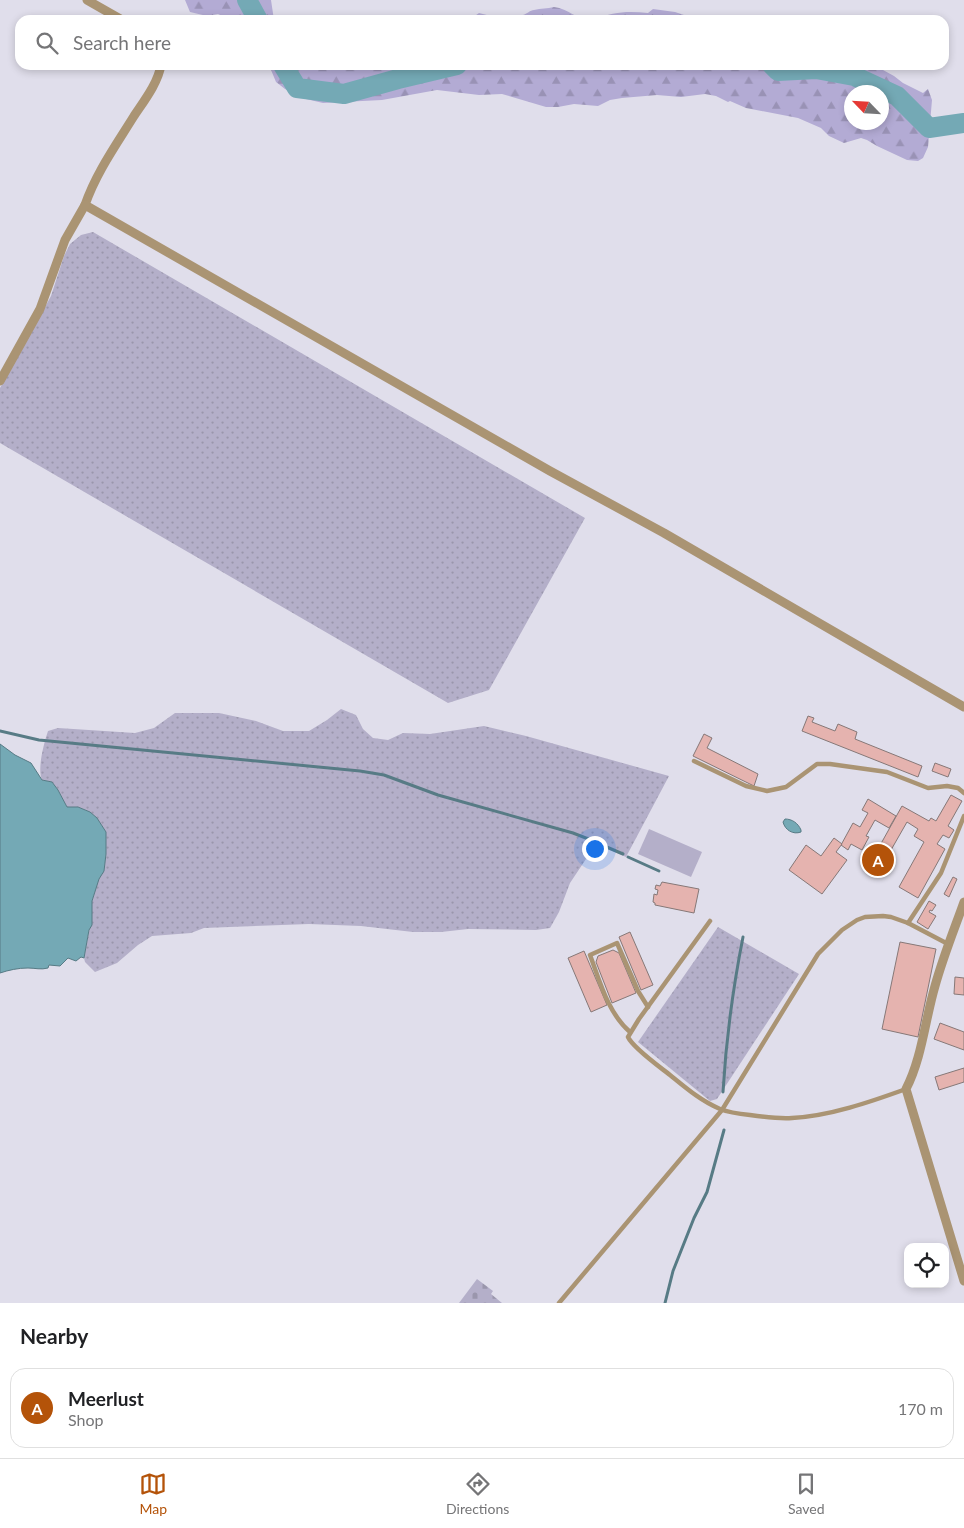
<!DOCTYPE html>
<html lang="en">
<head>
<meta charset="utf-8">
<style>
  :root { --surface:#fff; --page:#f2f2f2; --text:#202124; --muted:#757577; --line:#e0e0e0; --accent:#b45309 }
  body { margin:0; font-family:Lato,sans-serif; background:var(--page); color:var(--text) }
  .controls { position:absolute; right:15px; bottom:15px; display:grid; overflow:hidden; border-radius:10px; box-shadow:0 2px 8px #0003 }
  .controls button { width:45px; height:45px; display:grid; place-items:center; padding:0; border:0; border-bottom:1px solid var(--line); background:var(--surface); color:var(--text); font:25px sans-serif }
  .compass { position:absolute; left:844px; top:85px; width:45px; height:45px; border-radius:50%; background:var(--surface); box-shadow:0 2px 8px #0003; rotate:295deg }
  .you { position:absolute; left:594px; top:848px; width:18px; height:18px; margin:-12px; border:4px solid #fff; border-radius:50%; background:#1a73e8; box-shadow:0 0 0 8px #1a73e833 }
  .badge { display:grid; place-items:center; width:32px; height:32px; border-radius:50%; background:var(--accent); color:#fff; font-size:16px; font-weight:700 }
  .pin { position:absolute; translate:-50% -50%; border:2px solid #fff; box-shadow:0 1px 5px #0006 }
  .list { margin:0; padding:0; list-style:none }
  h2 { display:flex; justify-content:space-between; align-items:center; height:65px; margin:0; padding:0 20px; font-size:21px }
  h2 small { font-size:16px; font-weight:400; color:var(--muted) }
  .list li { display:grid; grid-template-columns:32px 1fr auto; gap:15px; align-items:center; box-sizing:border-box; height:80px; margin:0 10px 10px; padding:0 10px; border:1px solid var(--line); border-radius:15px }
  .list b { display:block; font-size:19px; white-space:nowrap }
  .list p { margin:0; font-size:16px; white-space:nowrap; color:var(--muted) }
  .list em { font-size:16px; font-style:normal; color:var(--muted) }
  .icon { flex:none; width:28px; height:28px; fill:none; stroke:currentColor; stroke-width:2; stroke-linecap:round; stroke-linejoin:round }
  .map { position:relative; flex:none; width:964px; height:1303px; overflow:hidden }
  .search { position:absolute; background:var(--surface); box-shadow:0 2px 8px #0003; left:15px; right:15px; top:15px; height:55px; display:flex; align-items:center; gap:12px; box-sizing:border-box; padding:0 18px; border-radius:15px; color:var(--muted); font-size:19px }
  .sheet { height:155px; background:var(--surface) }
  nav { display:flex; justify-content:space-around; align-items:center; box-sizing:border-box; height:70px; border-top:1px solid var(--line); background:var(--surface); font-size:14px; color:var(--muted) }
  nav a { display:grid; justify-items:center; gap:2px }
  nav .on { color:var(--accent) }
  .map>svg:first-child { display:block }
</style>
</head>
<body>
<div class="map">
<svg width="964" height="1303" viewBox="0 0 964 1303">
  <defs>
    <pattern id="grass-dots" width="8" height="8" patternUnits="userSpaceOnUse" patternTransform="scale(1.25)"><rect width="8" height="8" fill="#b4afc9"/><path d="M2 2h.1M6 6h.1" fill="none" stroke="#9a96ac" stroke-width="1.8" stroke-linecap="round"/></pattern>
    <pattern id="forest-firs" width="22" height="20" patternUnits="userSpaceOnUse" patternTransform="scale(1.25)"><rect width="22" height="20" fill="#b3abd4"/><path d="M5 1l3.5 6h-7zM16 11l3.5 6h-7z" fill="#9992b5"/></pattern>
    <pattern id="cemetery-stones" width="16" height="16" patternUnits="userSpaceOnUse" patternTransform="scale(1.25)"><rect width="16" height="16" fill="#b4afc9"/><path d="M2 7V4a2 2 0 0 1 4 0v3zM10 15v-3a2 2 0 0 1 4 0v3z" fill="#9a96ac"/></pattern>
  </defs>
  <rect width="100%" height="100%" fill="#e0deeb"/>
  <g fill="url(#grass-dots)">
    <polygon points="93,232 585,518 489,690 448,703 0,443 0,388 51,296 64,256 70,244 81,235"/>
    <path d="M341 709 356 715 363 729 373 738 388 740 403 733 430 734 484 726 526 736 669 776 626 857 596 844 570 883 559 912 550 928 536 930 468 929 441 932H413L361 926 309 924 204 928 191 933 152 936 138 945 117 963 95 972 85 962 84 958 92 916V901L99 878 104 871 106 854V832L97 818 90 812 78 807H67L58 790 52 782 42 780C37 769 44 743 48 731L58 728 135 733 154 728 175 713H219L256 721 283 731H309L327 720Z"/>
    <polygon points="718,927 799,974 717,1099 710,1101 638,1042"/>
  </g>
  <g fill="url(#forest-firs)" fill-rule="evenodd">
    <polygon points="185,0 271,0 274,20 231,20 218,14 207,16 190,12"/>
    <path d="M554 7C569 9 576 19 589 20H469L479 13C493 17 510 21 523 15 527 14 530 10 534 10 541 8 547 9 554 7Z"/>
    <path d="M653 9 675 12 699 20H596C612 11 630 11 648 13Z"/>
    <polygon points="750,15 770,20 709,20 727,16"/>
    <path d="M269 65H865L883 70 894 76 903 83 923 93 928 89 932 100 928 147 923 158 918 161 907 160 877 146 867 140 861 138 844 143 829 136 821 128 798 118 746 108 730 101 728 102 716 96 705 94 681 97 657 95 622 98 610 100 598 106 574 104 558 107H546L502 94 479 95 437 90 382 100 323 103 306 99 285 89 276 82ZM852 92H882V122H852Z"/>
  </g>
  <polygon fill="url(#cemetery-stones)" points="477,1279 493,1291 491,1294 502,1303 459,1303"/>
  <polygon fill="#b4afc9" points="649,829 702,852 691,877 638,854"/>
  <g fill="#74a9b5" stroke="#577b85">
    <path d="M0 744 15 755 31 763 42 780 52 782 58 790 67 807H78L90 812 97 818 106 832V854L104 871 99 879 92 901V925L89 930 84 958 81 957 76 961 68 958 60 966 49 965 48 968C41 970 35 968 28 968 18 968 9 970 0 973Z"/>
    <path d="M785 819C792 819 798 823 801 830V832C793 835 785 830 783 822Z"/>
  </g>
  <g fill="none" stroke-linecap="round" stroke-linejoin="round">
    <g stroke="#577b85" stroke-width="3">
      <polyline points="0,731 39,740 360,771 384,775 438,795 573,833 591,840"/>
      <polyline points="602,845 623,854"/>
      <polyline points="628,857 659,871"/>
      <path d="M723 1092C726 1039 733 988 743 937"/>
      <polyline points="665,1303 673,1271 694,1218 707,1192 724,1130"/>
    </g>
    <g stroke="#74a9b5" stroke-width="20">
      <polyline points="247,0 258,20"/>
      <polyline points="283,65 297,88 344,94 398,79 457,65"/>
      <polyline points="772,65 778,71 816,69 854,76 897,96 929,128 964,123"/>
    </g>
  </g>
  <g fill="#e5b3af" stroke="#867877">
    <polygon points="808,716 814,718 812,722 835,731 838,724 857,732 855,739 922,766 918,777 802,731"/>
    <polygon points="704,734 712,738 707,748 758,774 754,786 693,756"/>
    <polygon points="935,763 951,769 948,777 932,771"/>
    <polygon points="951,795 962,801 948,826 954,830 949,838 943,835 937,844 945,849 918,898 899,887 924,842 914,836 918,829 907,822 879,871 869,865 902,806 929,821 931,818 936,821"/>
    <polygon points="868,799 896,816 889,828 875,820 866,836 869,837 862,850 851,844 848,850 841,845 853,823 860,827 868,813 862,810"/>
    <polygon points="834,838 842,844 836,852 847,860 822,894 789,870 806,845 821,856"/>
    <polygon points="953,877 957,879 949,897 944,894"/>
    <polygon points="662,882 699,889 694,913 655,905 655,903 653,902 654,894 657,895 658,890 655,889 656,885 660,886"/>
    <polygon points="929,901 936,905 932,911 930,910 929,912 936,916 928,929 917,922"/>
    <polygon points="630,932 653,985 641,990 619,937"/>
    <polygon points="900,942 936,949 918,1037 882,1029"/>
    <polygon points="613,950 619,953 636,993 612,1003 596,962 598,956"/>
    <polygon points="584,951 607,1005 591,1012 568,958"/>
    <polygon points="955,977 964,978 964,995 954,994"/>
    <polygon points="940,1023 964,1032 964,1050 934,1039"/>
    <polygon points="964,1068 964,1082 939,1090 935,1077"/>
  </g>
  <g fill="none" stroke-linecap="round" stroke-linejoin="round">
    <g stroke="#aa9473" stroke-width="4.5">
      <polyline points="694,761 746,786 767,791 786,787 817,764 830,764 887,772 928,788 947,786 958,788 964,793"/>
      <path d="M710 921 639 1019 628 1037C633 1048 660 1067 670 1075 686 1088 701 1101 720 1109 730 1113 740 1114 750 1115 764 1117 778 1119 792 1118 830 1116 870 1102 906 1089"/>
      <polyline points="908,923 941,873 964,816"/>
      <path d="M630 1032C608 1013 600 982 590 955L617 943 638 991 648 1007"/>
      <polyline points="559,1303 722,1110 818,954 842,930 857,920 865,917 883,916 891,917 908,923 948,944"/>
    </g>
    <g stroke="#aa9473" stroke-width="9">
      <polyline points="87,0 122,20"/>
      <path d="M161 65C158 83 144 101 134 116 116 145 96 173 85 205L550 471 664 533 964 707"/>
      <polyline points="0,381 40,309 65,240 85,205"/>
      <path d="M964 902C954 930 943 957 935 986 925 1020 922 1058 906 1089L964 1281"/>
    </g>
  </g>
</svg>
<div class="controls">
<button><svg class="icon" aria-label="locate" viewBox="0 0 24 24"><circle cx="12" cy="12" r="6"/><path d="M12 2v4M12 18v4M2 12h4M18 12h4"/></svg></button>
</div>
<svg class="compass" viewBox="-18 -18 36 36"><path d="M0-13l5 13h-10z" fill="#e53935"/><path d="M0 13l5-13h-10z" fill="#757577"/></svg>
<div class="you"></div>
<div class="pin badge" style="left:878px;top:860px">A</div>
<div class="search"><svg class="icon" aria-label="search" viewBox="0 0 24 24"><circle cx="10" cy="10" r="6"/><path d="M15 15l6 6"/></svg>Search here</div>
</div>
<section class="sheet">
<h2>Nearby<small></small></h2>
<ul class="list">
<li><span class="badge">A</span><div><b>Meerlust</b><p>Shop</p></div><em>170 m</em></li>
</ul>
</section>
<nav>
<a class="on"><svg class="icon" aria-label="map" viewBox="0 0 24 24"><path d="M3 6l6-2 6 2 6-2v14l-6 2-6-2-6 2zM9 4v14M15 6v14"/></svg>Map</a>
<a><svg class="icon" aria-label="directions" viewBox="0 0 24 24"><path d="M12 3l9 9-9 9-9-9zM9 14v-3h6M13 9l2 2-2 2"/></svg>Directions</a>
<a><svg class="icon" aria-label="saved" viewBox="0 0 24 24"><path d="M7 4h10v16l-5-4-5 4z"/></svg>Saved</a>
</nav>
</body>
</html>
